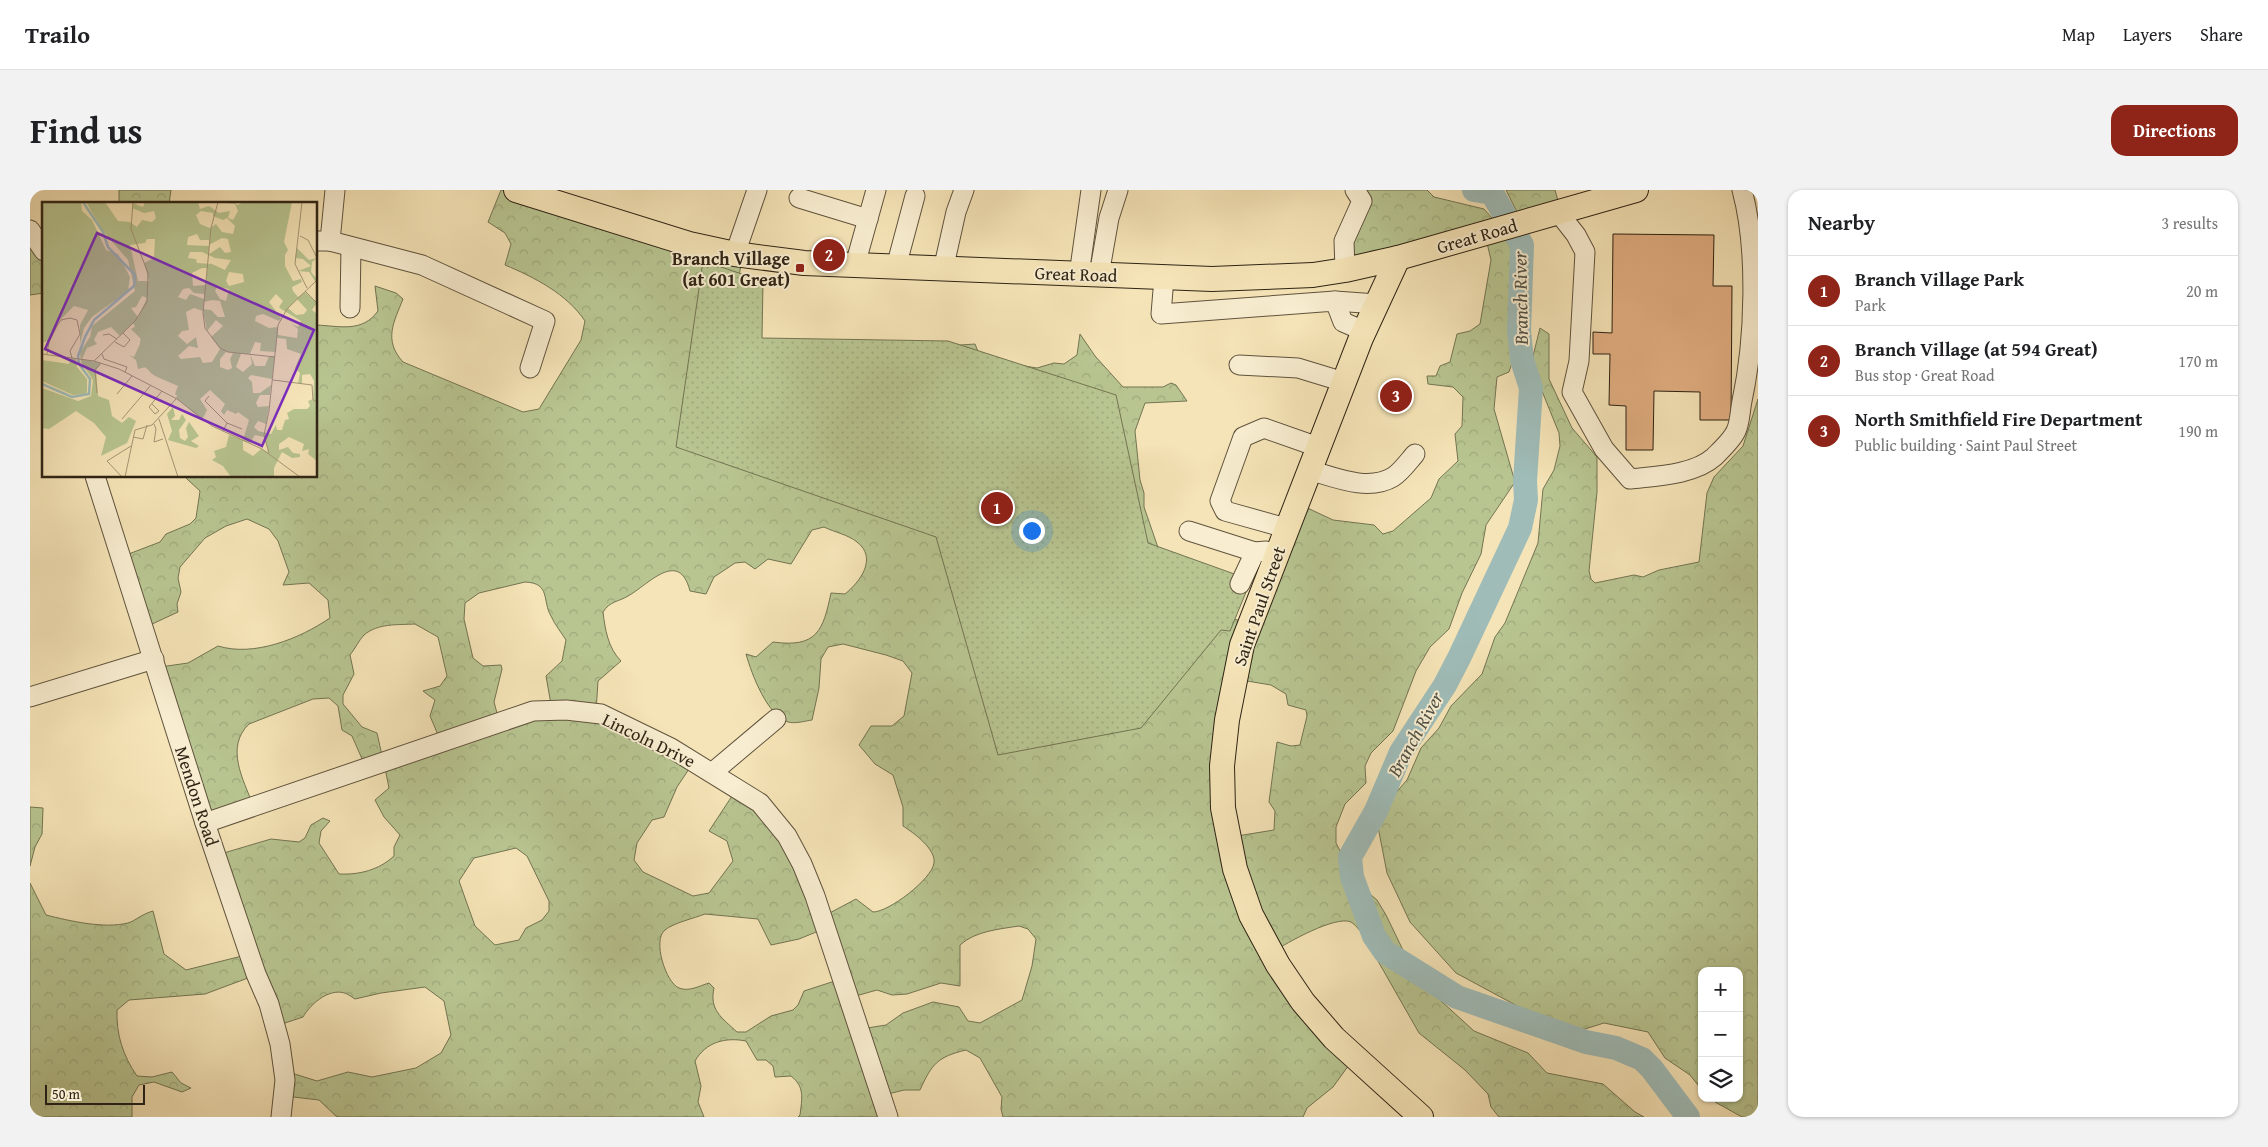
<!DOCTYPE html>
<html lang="en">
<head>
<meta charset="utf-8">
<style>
  :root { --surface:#fff; --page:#f2f2f2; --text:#202124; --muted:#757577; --line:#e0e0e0; --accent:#8f2418 }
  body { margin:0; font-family:"Gentium Book Plus",serif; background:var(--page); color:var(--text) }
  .controls { position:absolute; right:15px; bottom:15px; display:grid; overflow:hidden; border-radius:10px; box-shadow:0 1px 4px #0004 }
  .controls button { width:45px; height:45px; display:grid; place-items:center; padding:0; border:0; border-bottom:1px solid var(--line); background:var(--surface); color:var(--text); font:25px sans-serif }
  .scale { position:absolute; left:15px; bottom:12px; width:100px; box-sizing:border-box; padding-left:5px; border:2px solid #2e2314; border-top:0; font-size:14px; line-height:18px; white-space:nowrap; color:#2e2314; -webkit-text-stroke:4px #f8edd0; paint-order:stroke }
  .you { position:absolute; left:1001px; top:340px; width:18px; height:18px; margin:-12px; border:4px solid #fff; border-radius:50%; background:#1a73e8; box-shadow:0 0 0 8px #1a73e833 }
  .badge { display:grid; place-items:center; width:32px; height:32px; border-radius:50%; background:var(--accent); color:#fff; font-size:16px; font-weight:700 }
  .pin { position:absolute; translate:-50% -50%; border:2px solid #fff; box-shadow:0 1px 5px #0006 }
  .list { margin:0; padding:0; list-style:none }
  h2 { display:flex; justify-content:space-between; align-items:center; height:65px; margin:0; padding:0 20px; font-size:21px }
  h2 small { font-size:16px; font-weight:400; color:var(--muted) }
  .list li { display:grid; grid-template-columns:32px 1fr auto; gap:15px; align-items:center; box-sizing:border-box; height:70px; padding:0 20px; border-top:1px solid var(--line) }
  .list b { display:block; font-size:19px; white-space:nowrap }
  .list p { margin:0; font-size:16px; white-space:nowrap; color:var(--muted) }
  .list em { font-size:16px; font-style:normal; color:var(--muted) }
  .icon { flex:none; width:28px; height:28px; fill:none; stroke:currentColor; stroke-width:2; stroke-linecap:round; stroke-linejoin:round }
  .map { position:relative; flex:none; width:1728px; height:927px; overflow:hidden; border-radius:15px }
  header { display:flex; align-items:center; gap:30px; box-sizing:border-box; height:70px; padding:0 25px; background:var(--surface); border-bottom:1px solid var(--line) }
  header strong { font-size:24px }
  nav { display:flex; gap:28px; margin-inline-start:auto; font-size:18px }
  .intro { display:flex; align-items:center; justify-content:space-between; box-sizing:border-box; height:120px; padding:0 30px }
  h1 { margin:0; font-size:35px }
  .button { padding:12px 22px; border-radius:15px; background:var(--accent); color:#fff; font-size:18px; font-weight:700 }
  main { display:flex; gap:30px; padding:0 30px }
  aside { flex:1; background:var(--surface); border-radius:15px; box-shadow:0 1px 4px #0004 }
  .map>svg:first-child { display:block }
</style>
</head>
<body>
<header>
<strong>Trailo</strong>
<nav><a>Map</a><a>Layers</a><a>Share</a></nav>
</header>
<div class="intro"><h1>Find us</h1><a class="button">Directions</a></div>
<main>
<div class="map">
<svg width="1728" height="927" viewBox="0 0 1728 927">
  <defs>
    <pattern id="forest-crowns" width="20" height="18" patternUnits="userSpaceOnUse" patternTransform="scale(1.25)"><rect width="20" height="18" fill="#b8c591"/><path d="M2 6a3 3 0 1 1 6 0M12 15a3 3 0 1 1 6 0" fill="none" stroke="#9ea97c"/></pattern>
    <pattern id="park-dots" width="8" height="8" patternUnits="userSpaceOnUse" patternTransform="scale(1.25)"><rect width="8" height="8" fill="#b8c591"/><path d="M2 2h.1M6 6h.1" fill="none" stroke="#9ea97c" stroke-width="1.8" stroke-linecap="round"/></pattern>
  </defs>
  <rect width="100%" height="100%" fill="#f5e4b7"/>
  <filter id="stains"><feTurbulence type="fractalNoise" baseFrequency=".004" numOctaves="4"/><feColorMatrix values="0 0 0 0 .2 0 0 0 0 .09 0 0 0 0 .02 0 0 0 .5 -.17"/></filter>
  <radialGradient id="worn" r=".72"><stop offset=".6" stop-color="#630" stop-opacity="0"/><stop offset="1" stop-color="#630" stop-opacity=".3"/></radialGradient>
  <g fill="url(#forest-crowns)" stroke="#737452" fill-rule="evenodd">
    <polygon points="89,0 141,0 139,14 89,14"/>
    <path d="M471 0H498L713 62 708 93 718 170 945 154 951 169 1007 178 1024 173 1034 174 1047 165 1050 144 1065 166 1093 197H1133L1141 193 1146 195 1157 211 1115 213 1105 241 1110 290 1114 303V317L1133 372 1202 428 1221 435 1269 314 1303 330 1344 335 1353 344 1363 341 1401 308 1409 289 1428 271 1425 244 1432 236 1433 207 1423 197 1398 194 1397 186H1406L1410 176 1420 172 1427 144 1440 141 1450 134 1461 70 1454 40 1322 76 1326 0H1397L1404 7 1454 19 1470 37 1488 73 1491 87 1487 128 1490 150 1479 182 1467 187 1464 219 1485 292 1456 335 1451 364 1432 403 1419 439 1400 457 1386 481 1363 541 1341 563 1335 576 1336 593 1315 614 1306 637V653L1326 692 1347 710 1356 725 1387 789 1444 841 1498 863 1517 883 1573 894 1605 922 1614 927H1469L1461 917 1458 904 1435 880 1389 843 1332 743C1329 740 1325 734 1321 732 1306 725 1256 753 1243 762L1324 868 1303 897 1277 918 1273 927H973L971 919 972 907 950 868 936 860C907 867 902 874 890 900H874L854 905 859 927H768L770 925C772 908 775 897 761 886L745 887 743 876 736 870H727L716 851C695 847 676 852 665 871L671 896 668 912 674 927H307L289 910 255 906V881L287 891 318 882 342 887 386 878 411 863 421 845 414 811 395 797 351 803 325 809C323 808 321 806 319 805 302 795 281 813 273 827L246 836 226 785 175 804 99 810 87 820C86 844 93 866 107 886L122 887 142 882 151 893 161 898 152 902 124 892 109 895 102 907V927H0V693L16 725C40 731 74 739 98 733 105 731 112 724 123 721L134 764 156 780 220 764 187 665 241 649 269 652 275 648 281 635 293 628 300 631 291 641 289 653 309 684C329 685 349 680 364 666V657L370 645 354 627 345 610 359 598 355 578H336L322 546 312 540 308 516 299 508 283 509 219 534C195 557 213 589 223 615L181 633 130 477 158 473 188 456C224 467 269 449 300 428L298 410 279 393 253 395 259 382 248 351 239 339 217 329 196 336 175 348 150 377 148 388 151 402 147 414 148 422 120 435 96 365 130 352 136 344 160 334 166 328 170 301 156 288 158 286H286V135C310 136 332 143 348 121L345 96 366 103 373 109C364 132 353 150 373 172L493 222 509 219 551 150 555 131C537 104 504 87 475 75L481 54 475 43 458 32ZM794 337C804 342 819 345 827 352 848 368 830 392 815 404L801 403C793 441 787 458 743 452L726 467 716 464C722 485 737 525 758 532 765 534 775 531 782 530L789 498 791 469 798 457 813 454 856 465 873 471 882 483 874 526 862 536H841L829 555 845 574 863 585 873 617V636C884 643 906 659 904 673 902 689 859 722 843 722L826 709 794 726 731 614 706 600 679 641 697 651 703 671 679 703 663 706 613 682 604 670 607 653 622 630 634 627 647 597 663 573 566 522 568 491 591 471C578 458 575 439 573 422 580 411 588 412 598 406 618 395 649 358 660 401L676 404 684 387 705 373 715 372 725 379 738 369 761 374 782 340ZM495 392C521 393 512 411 521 426 525 435 531 442 536 450L532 471 516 486 522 520 470 534 464 512 472 479 471 475 453 476 443 468 434 429 435 413 449 403ZM385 434 408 447 417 486 410 496 393 501 405 510 400 526 411 552 353 570 347 543 332 537 313 514V505L324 484 320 465C325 459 329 450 334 445 348 433 368 435 385 434ZM1211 490 1241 495 1256 504 1258 515 1276 520 1277 526 1270 555 1261 556 1247 552 1239 612 1245 621 1244 640 1201 647 1196 546ZM486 658 497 666 519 711V721L512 730 496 738 489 750 465 755 445 736 429 691 444 668ZM675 724 728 729 741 755 769 749 796 738 811 789 774 801 768 815 763 820 741 826 716 842H707C692 828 679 820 684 798L679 793C669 796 659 802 649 798 636 793 622 750 635 740 643 733 665 728 675 724ZM989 736 998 739 1006 749 1002 776 992 810 950 833 938 831 929 817 903 812 873 823 856 835 831 839 822 807 847 800 862 805 877 804 911 793 930 796V755C945 741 970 739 989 736Z"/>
    <polygon points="1476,0 1525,0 1530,18 1489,26"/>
    <polygon points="0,40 14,62 14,103 0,105"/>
    <polygon points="1510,138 1519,144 1519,189 1542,238 1567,267 1567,302 1559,381 1561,389 1565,393 1604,385 1613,387 1629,380 1669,372 1677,303 1684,287 1713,256 1728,209 1728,927 1712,927 1678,908 1709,908 1709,781 1672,781 1672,900 1660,885 1635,868 1618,842 1574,833 1523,849 1491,818 1426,783 1380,732 1357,683 1348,637 1356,614 1377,590 1391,558 1409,538 1421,516 1452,484 1465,447 1475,433 1508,353 1513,299 1524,280 1530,256 1529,243 1501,174"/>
    <polygon points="0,617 13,618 12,644 5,657 0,676"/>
  </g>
  <polygon fill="url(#park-dots)" stroke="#737452" points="673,71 733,91 732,148 918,151 1086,205 1118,353 1221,390 1200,441 1191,440 1111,538 968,565 906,347 646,257"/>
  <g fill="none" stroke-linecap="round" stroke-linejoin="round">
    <polyline stroke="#9fbcb8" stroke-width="24" points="1444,0 1462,3 1492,55 1489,141 1492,170 1501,198 1495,291 1496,310 1490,338 1429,468 1415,495 1371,562 1346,621 1320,667 1322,687 1344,746 1355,762 1427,807 1556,852 1586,858 1612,869 1622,879 1658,927"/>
  </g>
  <polygon fill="#dfad80" stroke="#2e2314" points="1583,44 1684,45 1683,96 1702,96 1701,230 1670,230 1670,202 1624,201 1623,260 1596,260 1596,216 1579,215 1580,164 1563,164 1563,142 1582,143"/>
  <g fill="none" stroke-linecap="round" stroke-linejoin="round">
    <g stroke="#60533d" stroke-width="21">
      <g id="minor">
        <polyline points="769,8 838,29"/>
        <path d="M1528 22 1546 45 1555 62 1549 171 1542 202 1574 259 1600 289C1625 286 1664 285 1684 267 1690 261 1702 250 1706 241 1710 233 1710 221 1712 211 1725 150 1728 59 1712 0"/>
        <polyline points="0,40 14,61"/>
        <polyline points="286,51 300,51 305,0"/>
        <polyline points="300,51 392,75 515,131 500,178"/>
        <polyline points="705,64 727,0"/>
        <polyline points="825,75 846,0"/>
        <polyline points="866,77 885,6"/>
        <polyline points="913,80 926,22 934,0"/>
        <polyline points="1315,80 1314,51 1332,11 1325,0"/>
        <polyline points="1049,85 1061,0"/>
        <polyline points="1069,85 1079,28 1088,0"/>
        <polyline points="1134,88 1131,124 1305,111 1313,132 1334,141"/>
        <polyline points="1305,111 1347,114"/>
        <polyline points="320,118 321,57"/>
        <polyline points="1209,175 1268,178 1314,192"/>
        <path d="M1279 280C1304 287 1338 302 1363 287 1371 282 1378 272 1385 264"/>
        <polyline points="65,286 175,633 226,784 239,814 250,854 255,890 251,927"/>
        <polyline points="1256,338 1195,321 1190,311 1213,247 1234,238 1288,257"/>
        <polyline points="1159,341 1225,362"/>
        <polyline points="1210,394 1225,362 1236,361"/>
        <polyline points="0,507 124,469"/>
        <polyline points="683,582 746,529"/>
        <polyline points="175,633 503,521 536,520 571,524 641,558 730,613 757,646 772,674 785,706 858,927"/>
      </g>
    </g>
    <g stroke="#2e2314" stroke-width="26">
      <g id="major">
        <polyline points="486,0 659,54 705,64 774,73 1182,89 1283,85 1315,80 1368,68 1606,0"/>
        <polyline points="1368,68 1331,148 1212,455 1197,530 1192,576 1193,618 1205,679 1221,725 1248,775 1273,812 1304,848 1391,927"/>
      </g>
    </g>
    <use href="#minor" stroke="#f8edd0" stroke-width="19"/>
    <use href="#major" stroke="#f5e4b7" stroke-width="24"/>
  </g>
  <rect fill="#8f2418" stroke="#f8edd0" stroke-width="2" x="765" y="73" width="10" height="10" rx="2.5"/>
  <g text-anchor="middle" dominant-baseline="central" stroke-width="4" stroke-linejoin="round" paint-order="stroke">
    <g font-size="18" fill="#2e2314" stroke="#f8edd0">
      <text transform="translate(1447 46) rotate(-16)">Great Road</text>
      <text transform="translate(1046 84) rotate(2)">Great Road</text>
      <text transform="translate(1229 416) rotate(-71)">Saint Paul Street</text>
      <text transform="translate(619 550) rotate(26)">Lincoln Drive</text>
      <text transform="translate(167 606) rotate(72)">Mendon Road</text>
    </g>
    <g font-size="18" font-weight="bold" fill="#2e2314" stroke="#f8edd0" text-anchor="end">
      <text x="760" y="68">Branch Village<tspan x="760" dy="21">(at 601 Great)</tspan></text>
    </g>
    <g font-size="19" font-style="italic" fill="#505145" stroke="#f8edd0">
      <text transform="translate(1490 108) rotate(-91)">Branch River</text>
      <text transform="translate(1385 544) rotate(-61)">Branch River</text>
    </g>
  </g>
  <g transform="translate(12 12)">
    <rect width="275" height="275" fill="#f5e4b7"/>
    <path d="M0 0H39L40 9 50 18 64 48 76 52 88 75 86 89 50 115 42 126 38 142V123L46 108 32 104 16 120 6 139 0 141ZM44 0H63L76 19 88 20 95 25 100 18 110 20 114 16 112 9 102 11 90 6 91 1 101 5 103 0H156L158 7 167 4 177 11 188 9 186 16 191 18 196 9 193 2 176 0H192L195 3 202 0H250L242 40 246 48 243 53V64L251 79 259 77 260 80 250 85 251 89 256 95 263 90 275 101 270 108 275 112V259L266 252 267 247 260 249 262 242 247 235 237 242V248L246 245 251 251 258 252V255L250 256 240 250 232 266V275H189L181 264 170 258 174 255 172 249 184 245 187 233 201 238 207 218 196 210 194 212 185 208 182 213 179 209 183 202 168 188 158 197 165 208 160 218 134 196 139 182 110 172 104 165 96 167 94 158 87 153 92 155 98 142 99 134 91 121 78 134 69 125 56 130 52 138 55 142 45 146 40 157 59 161 54 168 56 194 67 198 70 214 80 221 87 215 94 219 85 241 59 254 64 235 52 221 34 209 7 227 0 226V186L36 199 49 194 51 178 39 160 38 150 48 135 50 124 93 89 86 58 61 29ZM159 9 171 11V14L181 18 185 16 193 24 191 32 180 30 174 22 168 26 158 22 154 13ZM155 32 158 38H167V43L180 36 186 37 189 50 183 51 178 45 167 52V44L145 43 146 35ZM105 37H113L112 56 102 61 107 79H96L88 43 103 41ZM148 50H160L173 56 189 58 183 68 170 62 155 61 154 57 146 56ZM160 66H165L164 83 151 84 150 71ZM187 70 201 72 202 80 187 84 184 79ZM175 85 187 87 184 99 178 97 173 89ZM147 86 152 91 162 92V97L148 92 144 98 136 95 141 87ZM234 92 241 99 237 105 239 107 259 119 256 125 250 122 256 127 255 136 236 133V125L227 126 213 119 214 114 221 112 237 119 239 116 227 100ZM100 94 105 96 96 115 89 106 94 105ZM255 97 265 108 262 112 254 113 246 106ZM170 98 178 99 183 115H176L169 108 161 107 162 100ZM152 106 161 109 165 129 174 118 181 124 169 135 178 147 170 160 161 161 158 155 139 157 136 154 147 144 156 146 154 135 145 142 136 134 140 129 147 128 144 110ZM235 136 244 137 245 147 259 152 253 166 258 171 256 182H260V173L268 172 272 179 271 197 266 199 268 204 265 207H252L245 211 247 217 243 218 240 228H235L234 223 229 232 216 229 212 225 216 219 224 222 227 204 216 205 214 201 218 193H228L229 183 218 191H211L210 180 206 176 209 173 230 177 233 154H227L223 164H213L208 152 213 140 219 141 218 149 234 150ZM184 150 191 151 188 157 190 166 186 168 178 165V157ZM199 152H208L210 162 201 170 194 165ZM213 233 222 235 226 250 219 247 211 254 201 248V239L208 241ZM255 46 267 58 275 56 270 60 269 70 275 77V82L267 70 256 69 269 64 261 57 253 56ZM29 156 34 157 35 165 45 177V192L31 193 0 179V158L27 162ZM131 205 133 214 129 218H137L140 212 144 218 137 228 138 236 143 239 146 235 144 226 147 220 157 234 149 239 157 244 154 246 126 238 130 229 125 212Z" fill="#b8c591" fill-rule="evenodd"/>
    <path d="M111 114 130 119 126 150 153 176 140 197 133 192 136 184 113 174 95 158 99 137 89 127Z" fill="#b8c591"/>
    <path fill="none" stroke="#9fbcb8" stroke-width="2.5" d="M0 182 30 195 47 192 48 177 37 162 36 154 43 135 52 118 92 84 93 73 66 45 61 30 41 0"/>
    <path fill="none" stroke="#a59776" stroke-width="1" d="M176 0 169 26 161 111 163 126 178 146 186 150 233 155M260 0 253 62 265 86M258 34 266 38 275 56M263 89 275 101M61 133 67 132 75 137M73 140 82 145 88 138 81 131M0 152 52 159 77 167 135 197 170 224 220 247 258 275M5 152 7 140 15 124 19 118 28 116 35 118 38 132 28 149 30 156M60 152 62 157 85 165 83 170M52 159 93 119 105 100 106 71 89 27 91 0M231 178 270 183 271 198 275 200M55 191 53 168 59 161M75 192 90 174M167 194 163 199 185 221M110 202 117 209 113 212 107 205 120 189M80 217 109 183M117 217 136 275M112 222 114 227 112 240 121 237M181 229 185 221 200 227M91 235 101 237 105 223M227 251 222 233 227 209 236 123 245 107 275 78M80 275 65 259 89 244M83 275 93 228 110 223 134 197"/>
    <path fill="#7b2cbf" fill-opacity="0.15" stroke="#7b2cbf" stroke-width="2.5" d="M55 31 272 128 220 244 3 147Z"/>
    <rect width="275" height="275" fill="none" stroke="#2e2314" stroke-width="2.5"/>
  </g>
  <rect width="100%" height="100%" filter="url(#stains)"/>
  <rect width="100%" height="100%" fill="url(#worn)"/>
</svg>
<div class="controls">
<button>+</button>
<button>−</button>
<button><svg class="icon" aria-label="layers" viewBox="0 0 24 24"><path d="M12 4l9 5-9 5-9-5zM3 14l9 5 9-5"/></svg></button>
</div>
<div class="scale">50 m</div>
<div class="you"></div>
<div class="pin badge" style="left:967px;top:318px">1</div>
<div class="pin badge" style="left:799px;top:65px">2</div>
<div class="pin badge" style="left:1366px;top:206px">3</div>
</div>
<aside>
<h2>Nearby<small>3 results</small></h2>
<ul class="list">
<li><span class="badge">1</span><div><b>Branch Village Park</b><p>Park</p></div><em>20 m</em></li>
<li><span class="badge">2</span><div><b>Branch Village (at 594 Great)</b><p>Bus stop · Great Road</p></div><em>170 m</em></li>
<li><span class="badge">3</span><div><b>North Smithfield Fire Department</b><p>Public building · Saint Paul Street</p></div><em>190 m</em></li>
</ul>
</aside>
</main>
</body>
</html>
